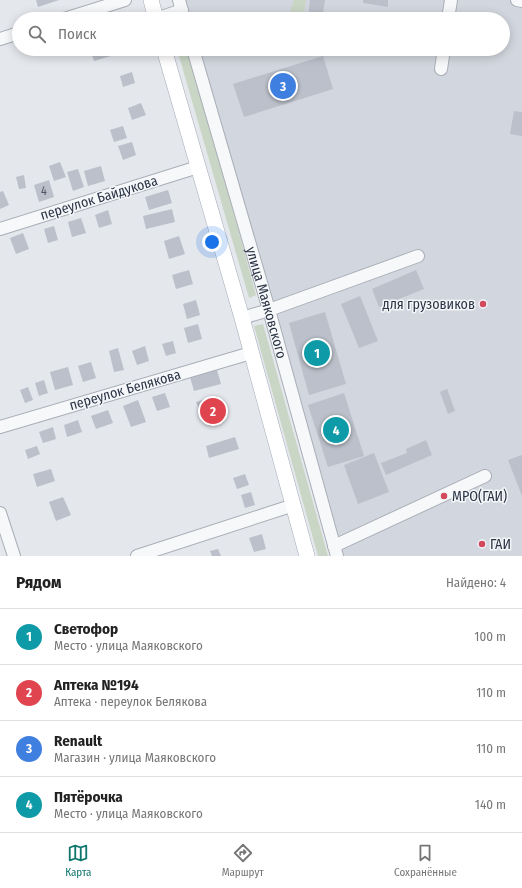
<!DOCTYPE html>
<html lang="ru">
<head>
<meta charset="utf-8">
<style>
  :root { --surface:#fff; --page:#f6f6f6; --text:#222; --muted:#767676; --line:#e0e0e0; --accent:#0f766e }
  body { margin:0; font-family:"Fira Sans Condensed",sans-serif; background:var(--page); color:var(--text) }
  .you { position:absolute; left:212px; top:242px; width:14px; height:14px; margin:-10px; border:3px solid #fff; border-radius:50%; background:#1a73e8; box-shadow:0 0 0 6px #1a73e833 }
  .badge { display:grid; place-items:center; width:26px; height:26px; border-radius:50%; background:var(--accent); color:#fff; font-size:13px; font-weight:700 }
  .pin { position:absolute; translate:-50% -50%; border:2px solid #fff; box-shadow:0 1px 4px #0006 }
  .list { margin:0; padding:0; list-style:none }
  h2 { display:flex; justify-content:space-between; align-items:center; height:52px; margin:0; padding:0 16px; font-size:17px }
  h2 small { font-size:13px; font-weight:400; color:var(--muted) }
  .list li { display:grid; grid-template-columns:26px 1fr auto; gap:12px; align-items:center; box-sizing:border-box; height:56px; padding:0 16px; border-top:1px solid var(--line) }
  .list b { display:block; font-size:15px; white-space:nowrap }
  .list p { margin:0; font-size:13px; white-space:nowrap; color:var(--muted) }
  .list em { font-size:13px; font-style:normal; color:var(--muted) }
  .icon { flex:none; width:22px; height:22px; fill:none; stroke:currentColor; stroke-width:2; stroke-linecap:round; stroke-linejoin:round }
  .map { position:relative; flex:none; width:522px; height:556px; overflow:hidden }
  .search { position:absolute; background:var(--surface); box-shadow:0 2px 10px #0003; left:12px; right:12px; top:12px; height:44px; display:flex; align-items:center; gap:10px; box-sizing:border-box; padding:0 14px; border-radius:22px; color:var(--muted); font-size:15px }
  .sheet { height:276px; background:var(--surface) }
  nav { display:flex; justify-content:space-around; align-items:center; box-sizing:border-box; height:56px; border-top:1px solid var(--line); background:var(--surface); font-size:11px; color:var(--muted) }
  nav a { display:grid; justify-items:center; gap:2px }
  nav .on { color:var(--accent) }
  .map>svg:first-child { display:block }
</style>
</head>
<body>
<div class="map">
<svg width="522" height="556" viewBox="0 0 522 556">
  <rect width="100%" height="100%" fill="#e4e7ec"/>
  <polygon fill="#d2d6de" points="185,0 522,0 522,556 344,556 271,296 198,49 503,49 503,19 190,19"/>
  <g fill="#c9d6c5">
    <polygon points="294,0 306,0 303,19 274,19 289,15"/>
    <polygon points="177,49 189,49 256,295 249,298"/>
    <polygon points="263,324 328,556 318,556 254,326"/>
  </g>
  <g fill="#bbc0ca">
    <polygon points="36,0 59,0 38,7"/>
    <polygon points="310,0 325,0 322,19 308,19"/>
    <polygon points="363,0 388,0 388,7 363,3"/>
    <polygon points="90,49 120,49 121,53 94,61"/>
    <polygon points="323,56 333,89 244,117 233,84"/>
    <polygon points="132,72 135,83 123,87 120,76"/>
    <polygon points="141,103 146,115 132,120 128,108"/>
    <polygon points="514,111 522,112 522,136 510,134"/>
    <polygon points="123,126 127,138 114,142 110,130"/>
    <polygon points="132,142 136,155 123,160 118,146"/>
    <polygon points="60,162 66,177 54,181 49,166"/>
    <polygon points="101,166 105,181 88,186 84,171"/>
    <polygon points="78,169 84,187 73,191 67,172"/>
    <polygon points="24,175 26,188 19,189 16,177"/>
    <polygon points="49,180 54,197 39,202 34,185"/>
    <polygon points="168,190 172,203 149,210 145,197"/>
    <polygon points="3,191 9,205 0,209 0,192"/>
    <polygon points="172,209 175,222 146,229 143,216"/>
    <polygon points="108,210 112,224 99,228 95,215"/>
    <polygon points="81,218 86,233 72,237 68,222"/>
    <polygon points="54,226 58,240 48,243 44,229"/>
    <polygon points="23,233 29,249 16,254 10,238"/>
    <polygon points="179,236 185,254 169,259 164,241"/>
    <polygon points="189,270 193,284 176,289 172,275"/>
    <polygon points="416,270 424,289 379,307 372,289"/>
    <polygon points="360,296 378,341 359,348 341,304"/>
    <polygon points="196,300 200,315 187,319 183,304"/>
    <polygon points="325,312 346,384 309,395 289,323"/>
    <polygon points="198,324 202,339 188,343 184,328"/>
    <polygon points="173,341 176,353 166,356 162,344"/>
    <polygon points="145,346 149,361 137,365 132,351"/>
    <polygon points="118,348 124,370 114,372 109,351"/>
    <polygon points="91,362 96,378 83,382 78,366"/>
    <polygon points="68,367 73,385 55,390 50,372"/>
    <polygon points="217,370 221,384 194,391 190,377"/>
    <polygon points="44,380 48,393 39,396 35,383"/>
    <polygon points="28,387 33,400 25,403 20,390"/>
    <polygon points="447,389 455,411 448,414 440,392"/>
    <polygon points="165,393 170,407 157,411 152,397"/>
    <polygon points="344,393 364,456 328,467 308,405"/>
    <polygon points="217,396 224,422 209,426 204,408 199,409 196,402"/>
    <polygon points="138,400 146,422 131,427 123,406"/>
    <polygon points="108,410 113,423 96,429 91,416"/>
    <polygon points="78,420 82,432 67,437 64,425"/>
    <polygon points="53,427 56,439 43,443 39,432"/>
    <polygon points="235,437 239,449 209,458 206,446"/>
    <polygon points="426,440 432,455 386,475 381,463 407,453 406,449"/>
    <polygon points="37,446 40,454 28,459 25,450"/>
    <polygon points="374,453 389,492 358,504 344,465"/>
    <polygon points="522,455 522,496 508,460"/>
    <polygon points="51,469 55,481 37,487 33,474"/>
    <polygon points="245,474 249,485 237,489 233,478"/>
    <polygon points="251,492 255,505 245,508 241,495"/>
    <polygon points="63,497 71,515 56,521 49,502"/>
    <polygon points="262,534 266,549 254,552 249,538"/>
    <polygon points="218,549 221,556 212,556 210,551"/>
  </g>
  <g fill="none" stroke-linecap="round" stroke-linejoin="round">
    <g stroke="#a9aeb7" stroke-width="14">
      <g id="minor">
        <polyline points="179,0 184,19"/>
        <polyline points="517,0 522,1"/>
        <polyline points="64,19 125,0"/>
        <polyline points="156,19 182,10"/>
        <polyline points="448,19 451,0"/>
        <polyline points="0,39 19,33"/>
        <path id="s1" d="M193 49 269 310 337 556"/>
        <polyline points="441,69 444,49"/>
        <polyline points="0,229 198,167"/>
        <polyline points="242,318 269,310 418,256"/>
        <polyline points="0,427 251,353"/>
        <polyline points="0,513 14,556"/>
        <polyline points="334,546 485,476"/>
        <polyline points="137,556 294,505"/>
      </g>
    </g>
    <g stroke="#a3abb8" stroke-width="16">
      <g id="major">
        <polyline points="151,0 156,19"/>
        <polyline points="164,49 242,318 307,556"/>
      </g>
    </g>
    <use href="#minor" stroke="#f7f8fa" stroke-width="12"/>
    <use href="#major" stroke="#fff" stroke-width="15"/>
  </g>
  <g fill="#d1495b" stroke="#f4f6f9" stroke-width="1.5">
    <circle cx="483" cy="304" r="4"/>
    <circle cx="444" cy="496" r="4"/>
    <circle cx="482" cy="544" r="4"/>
  </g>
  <g text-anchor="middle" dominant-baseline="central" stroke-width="3" stroke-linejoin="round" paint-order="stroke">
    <g font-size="12" fill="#4f5766">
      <text x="44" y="191">4</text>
    </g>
    <g font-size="14" fill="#2b3445" stroke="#f4f6f9">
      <text transform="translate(99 198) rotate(-17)">переулок Байдукова</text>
      <text stroke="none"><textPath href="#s1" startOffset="264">улица Маяковского</textPath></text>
      <text transform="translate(125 390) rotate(-16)">переулок Белякова</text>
    </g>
    <g font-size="14" fill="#2b3445" stroke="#f4f6f9" text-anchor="start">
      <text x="475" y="304" text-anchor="end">для грузовиков</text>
      <text x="452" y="496">МРО(ГАИ)</text>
      <text x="490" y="544">ГАИ</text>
    </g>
  </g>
</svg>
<div class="you"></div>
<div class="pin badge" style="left:317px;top:353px;background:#0f9aa8">1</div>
<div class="pin badge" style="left:213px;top:411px;background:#e0444e">2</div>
<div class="pin badge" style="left:283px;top:86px;background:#3f7fe0">3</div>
<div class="pin badge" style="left:336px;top:430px;background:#0f9aa8">4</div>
<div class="search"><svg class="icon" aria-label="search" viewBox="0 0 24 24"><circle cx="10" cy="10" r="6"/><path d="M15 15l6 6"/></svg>Поиск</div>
</div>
<section class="sheet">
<h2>Рядом<small>Найдено: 4</small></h2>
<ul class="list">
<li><span class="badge" style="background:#0f9aa8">1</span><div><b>Светофор</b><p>Место · улица Маяковского</p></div><em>100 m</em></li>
<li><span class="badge" style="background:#e0444e">2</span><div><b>Аптека №194</b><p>Аптека · переулок Белякова</p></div><em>110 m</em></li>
<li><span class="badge" style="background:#3f7fe0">3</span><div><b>Renault</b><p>Магазин · улица Маяковского</p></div><em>110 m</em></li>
<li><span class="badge" style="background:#0f9aa8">4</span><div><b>Пятёрочка</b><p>Место · улица Маяковского</p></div><em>140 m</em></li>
</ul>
</section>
<nav>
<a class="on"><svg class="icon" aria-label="map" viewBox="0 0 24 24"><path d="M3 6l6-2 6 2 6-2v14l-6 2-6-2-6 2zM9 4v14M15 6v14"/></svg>Карта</a>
<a><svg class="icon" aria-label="directions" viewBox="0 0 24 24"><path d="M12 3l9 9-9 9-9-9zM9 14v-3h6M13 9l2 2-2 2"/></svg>Маршрут</a>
<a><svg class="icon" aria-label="saved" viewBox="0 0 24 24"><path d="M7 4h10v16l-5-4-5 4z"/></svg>Сохранённые</a>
</nav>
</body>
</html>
